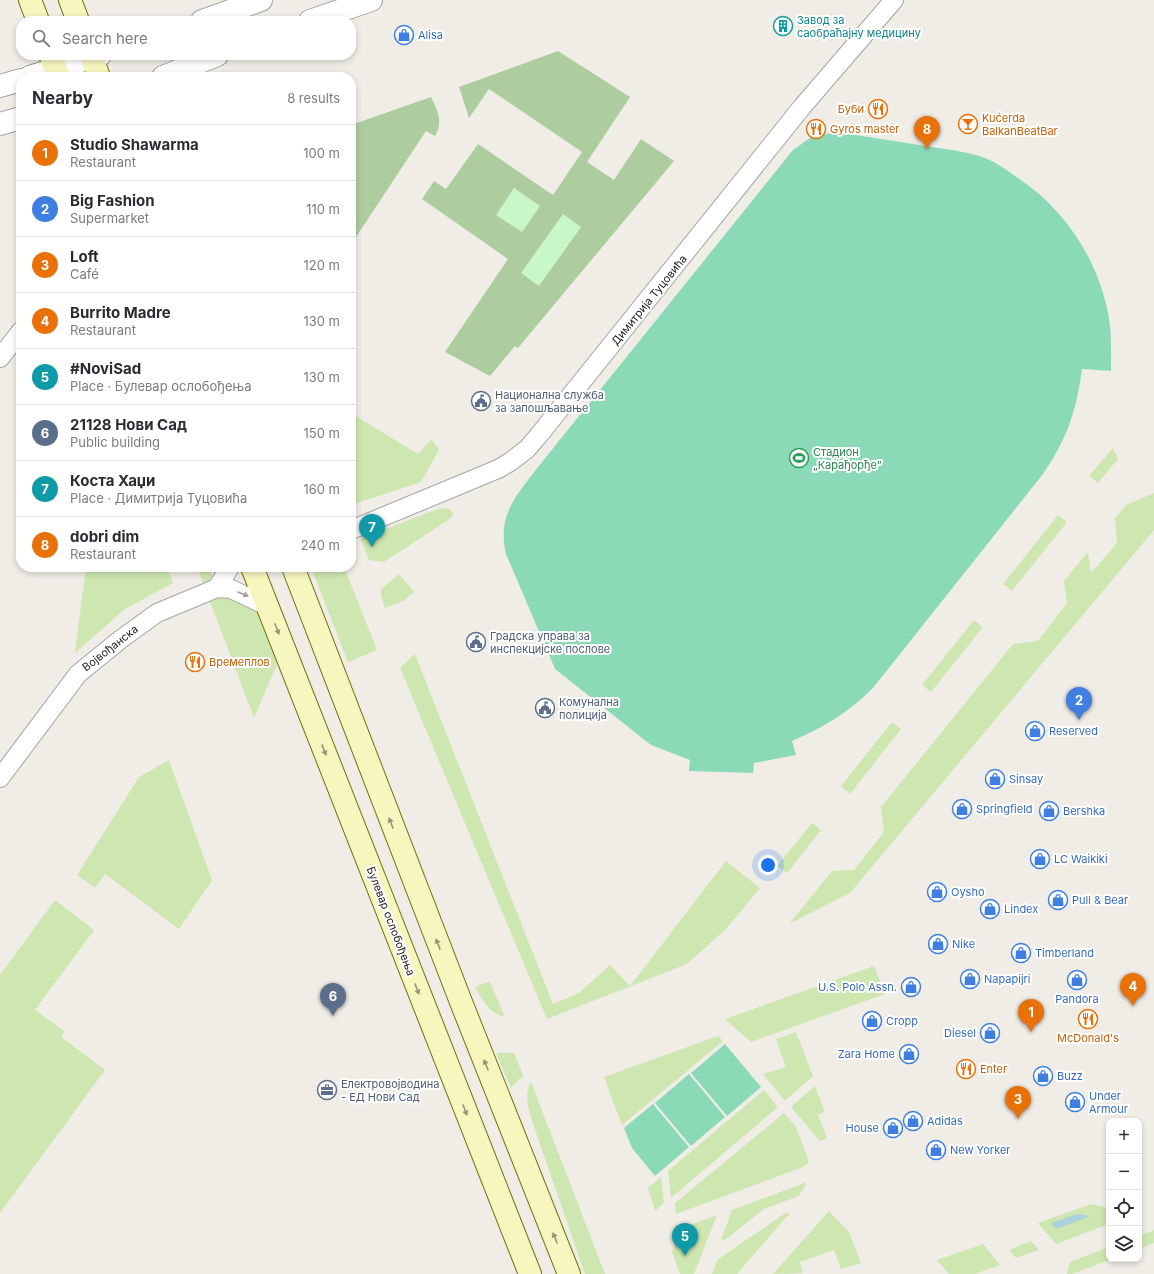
<!DOCTYPE html>
<html lang="en">
<head>
<meta charset="utf-8">
<style>
  :root { --surface:#fff; --page:#f2f2f3; --text:#2b2b33; --muted:#7c7c81; --line:#e1e1e2; --accent:#2563eb }
  body { margin:0; font-family:Inter,sans-serif; background:var(--page); color:var(--text) }
  .controls { position:absolute; right:12px; bottom:12px; display:grid; overflow:hidden; border-radius:8px; box-shadow:0 2px 6px #0003 }
  .controls button { width:36px; height:36px; display:grid; place-items:center; padding:0; border:0; border-bottom:1px solid var(--line); background:var(--surface); color:var(--text); font:20px sans-serif }
  .you { position:absolute; left:768px; top:865px; width:14px; height:14px; margin:-10px; border:3px solid #fff; border-radius:50%; background:#1a73e8; box-shadow:0 0 0 6px #1a73e833 }
  .badge { display:grid; place-items:center; width:26px; height:26px; border-radius:50%; background:var(--accent); color:#fff; font-size:13px; font-weight:700 }
  .pin { position:absolute; translate:-50% -33px; filter:drop-shadow(0 1px 2px #0008) }
  .pin::after { content:''; position:absolute; top:21px; width:14px; height:12px; background:inherit; clip-path:polygon(0 0,100% 0,50% 100%) }
  .list { margin:0; padding:0; list-style:none }
  h2 { display:flex; justify-content:space-between; align-items:center; height:52px; margin:0; padding:0 16px; font-size:17px }
  h2 small { font-size:13px; font-weight:400; color:var(--muted) }
  .list li { display:grid; grid-template-columns:26px 1fr auto; gap:12px; align-items:center; box-sizing:border-box; height:56px; padding:0 16px; border-top:1px solid var(--line) }
  .list b { display:block; font-size:15px; white-space:nowrap }
  .list p { margin:0; font-size:13px; white-space:nowrap; color:var(--muted) }
  .list em { font-size:13px; font-style:normal; color:var(--muted) }
  .icon { flex:none; width:22px; height:22px; fill:none; stroke:currentColor; stroke-width:2; stroke-linecap:round; stroke-linejoin:round }
  .map { position:relative; flex:none; width:1154px; height:1274px; overflow:hidden }
  .search { position:absolute; background:var(--surface); box-shadow:0 2px 6px #0003; left:16px; top:16px; width:340px; height:44px; display:flex; align-items:center; gap:10px; box-sizing:border-box; padding:0 14px; border-radius:16px; color:var(--muted); font-size:15px }
  .panel { position:absolute; background:var(--surface); box-shadow:0 2px 6px #0003; left:16px; top:72px; width:340px; height:500px; border-radius:16px }
  .map>svg:first-child { display:block }
</style>
</head>
<body>
<div class="map">
<svg width="1154" height="1274" viewBox="0 0 1154 1274">
  <rect width="100%" height="100%" fill="#f0ede7"/>
  <g fill="#cee7b1">
    <polygon points="351,413 418,454 431,439 439,450 421,482 351,505"/>
    <polygon points="1113,448 1118,459 1098,483 1089,476"/>
    <polygon points="1154,493 1154,530 850,893 789,924 832,871 854,870 884,832 881,807 1013,644 1038,641 1067,603 1064,581 1088,552 1091,573 1117,543 1115,518 1126,505"/>
    <polygon points="440,508 449,509 454,514 451,518 384,562 369,560 360,539"/>
    <polygon points="1058,515 1067,522 1012,591 1003,584"/>
    <polygon points="86,567 167,567 173,583 125,609 75,653"/>
    <polygon points="197,567 209,567 217,588 247,595 284,648 254,718"/>
    <polygon points="315,567 344,567 377,650 348,662 314,575"/>
    <polygon points="399,574 414,592 403,601 385,608 381,595 381,589"/>
    <polygon points="974,620 983,627 931,692 922,685"/>
    <polygon points="415,654 553,1004 579,993 610,965 630,986 726,861 760,888 727,928 687,964 547,1019 400,668"/>
    <polygon points="892,722 901,729 850,794 841,786"/>
    <polygon points="169,760 212,880 179,929 105,874 95,888 77,875 139,777"/>
    <polygon points="812,823 821,830 787,873 777,866"/>
    <polygon points="55,900 94,930 35,1010 65,1032 61,1037 105,1070 0,1213 0,975"/>
    <polygon points="874,966 885,994 751,1042 725,1019"/>
    <path d="M490 981V982L505 1017C489 1013 483 1001 475 987Z"/>
    <polygon points="796,1032 813,1076 785,1101 763,1074 786,1067 776,1039"/>
    <polygon points="718,1036 723,1041 622,1125 604,1077"/>
    <polygon points="496,1053 514,1053 524,1077 519,1079 511,1088"/>
    <path d="M531 1082 605 1274H585L531 1118C528 1106 524 1093 531 1082Z"/>
    <polygon points="815,1086 825,1112 818,1115 827,1138 820,1141 791,1107"/>
    <polygon points="764,1090 778,1107 671,1198 668,1171"/>
    <polygon points="784,1113 796,1127 809,1162 803,1167 676,1214 675,1203"/>
    <polygon points="661,1177 664,1203 655,1211 648,1188"/>
    <polygon points="807,1182 799,1196 764,1209 725,1240 721,1240 732,1210"/>
    <polygon points="1091,1204 1109,1208 1109,1224 1056,1244 1038,1223"/>
    <polygon points="829,1211 849,1232 861,1263 841,1269 834,1250 800,1262 803,1273 773,1274"/>
    <polygon points="787,1212 789,1214 737,1274 712,1274 717,1260"/>
    <polygon points="717,1215 694,1274 680,1274 672,1252 682,1228"/>
    <polygon points="1154,1230 1154,1243 1139,1249 1139,1236"/>
    <polygon points="1031,1241 1039,1250 1016,1258 1009,1250"/>
    <polygon points="983,1244 1000,1265 975,1274 949,1274 937,1260"/>
    <polygon points="1109,1247 1109,1259 1112,1259 1072,1274 1067,1274 1070,1262"/>
  </g>
  <g fill="#aecd9f">
    <polygon points="558,51 630,97 587,162 614,180 641,139 674,161 518,348 515,346 490,376 445,352 508,259 422,199 434,181 446,189 478,144 553,195 582,152 489,89 469,118 459,87"/>
    <path d="M431 97C437 110 444 122 435 136L426 131 356 237 351 238V125Z"/>
  </g>
  <g fill="#c8f7c9">
    <polygon points="514,188 540,206 522,232 496,215"/>
    <polygon points="563,214 581,227 539,286 521,273"/>
  </g>
  <g fill="#8adab8">
    <path d="M831 133H841C869 137 897 141 925 146 945 149 965 151 985 158 996 162 1008 171 1018 178 1063 208 1095 255 1107 308 1112 329 1111 350 1111 371L1082 369C1076 412 1068 437 1043 474L873 688C846 714 826 726 792 741L796 755 754 763 753 773 689 771 690 760 651 745 555 669 506 554C497 515 516 496 538 467L793 150 810 138Z"/>
    <polygon points="725,1044 761,1087 727,1116 691,1073"/>
    <polygon points="689,1074 725,1117 691,1146 655,1103"/>
    <polygon points="653,1104 689,1147 655,1176 632,1148 624,1128"/>
  </g>
  <polygon fill="#aad2db" points="1077,1214 1091,1216 1056,1229 1051,1223"/>
  <g fill="none" stroke-linecap="round" stroke-linejoin="round">
    <g stroke="#a4a4a4" stroke-width="20">
      <g id="minor">
        <polyline points="0,358 21,331"/>
        <polyline points="351,530 498,469 510,462 527,449 539,435 802,107 894,0"/>
        <polyline points="217,588 230,567"/>
        <polyline points="0,778 78,674 121,639 157,613 217,588 231,589 267,606"/>
      </g>
    </g>
    <g stroke="#a4a4a4" stroke-width="24">
      <g id="tertiary">
        <polyline points="202,21 261,0"/>
        <polyline points="310,21 371,0"/>
        <polyline points="30,77 100,55"/>
        <polyline points="163,77 217,55"/>
        <polyline points="0,86 21,80"/>
        <polyline points="0,124 21,118"/>
      </g>
    </g>
    <g stroke="#6c730b" stroke-width="24">
      <g id="secondary">
        <polyline points="30,0 38,21"/>
        <polyline points="70,0 78,21"/>
        <polyline points="50,55 59,77"/>
        <polyline points="91,55 99,77"/>
        <polyline points="252,567 530,1274"/>
        <polyline points="293,567 461,1002 569,1274"/>
      </g>
    </g>
    <use href="#minor" stroke="#fff" stroke-width="18"/>
    <use href="#tertiary" stroke="#fff" stroke-width="22"/>
    <use href="#secondary" stroke="#f6f6bf" stroke-width="22"/>
  </g>
  <defs><path id="oneway-solid" d="M-6-.8H1V-3.2L6.5 0L1 3.2V.8H-6Z"/></defs>
  <use fill="#9b9b9b" href="#oneway-solid" transform="translate(243 594) rotate(23)"/>
  <g fill="#969677">
    <use href="#oneway-solid" transform="translate(277 629) rotate(69)"/>
    <use href="#oneway-solid" transform="translate(324 750) rotate(69)"/>
    <use href="#oneway-solid" transform="translate(391 823) rotate(-111)"/>
    <use href="#oneway-solid" transform="translate(438 944) rotate(-111)"/>
    <use href="#oneway-solid" transform="translate(417 989) rotate(69)"/>
    <use href="#oneway-solid" transform="translate(486 1065) rotate(-112)"/>
    <use href="#oneway-solid" transform="translate(465 1110) rotate(69)"/>
    <use href="#oneway-solid" transform="translate(555 1238) rotate(-112)"/>
  </g>
  <defs>
    <g id="building-ring" transform="scale(1)"><circle r="9.5" fill="#fff" stroke="#0f9aa8" stroke-width="1.5"/><path d="M-4-6H4V6H1V3H-1V6H-4ZM-2.5-4.3h1.7v1.8h-1.7ZM.8-4.3h1.7v1.8H.8ZM-2.5-1h1.7V.8h-1.7ZM.8-1h1.7V.8H.8Z" fill="#0f9aa8"/></g>
    <g id="shop-ring" transform="scale(1)"><circle r="9.5" fill="#fff" stroke="#3f7fe0" stroke-width="1.5"/><path d="M-5-2.5h2.3a2.7 3.5 0 0 1 5.4 0H5L5.5 6h-11ZM-1.5-2.5h3a1.5 2.3 0 0 0-3 0Z" fill="#3f7fe0"/></g>
    <g id="restaurant-ring" transform="scale(1)"><circle r="9.5" fill="#fff" stroke="#e8710a" stroke-width="1.5"/><path d="M-5-6h1v4h1v-4h1v4h1v-4h1v5L-1.5 .5V6h-2V.5L-5-1ZM5-6V6H3V1.5H1.5Q1.5-4 5-6Z" fill="#e8710a"/></g>
    <g id="bar-ring" transform="scale(1)"><circle r="9.5" fill="#fff" stroke="#e8710a" stroke-width="1.5"/><path d="M-6-5H6L.8 .8V4.5H3.5V6h-7V4.5H-.8V.8Z" fill="#e8710a"/></g>
    <g id="civic-ring" transform="scale(1)"><circle r="9.5" fill="#fff" stroke="#5c6f8a" stroke-width="1.5"/><path d="M-.6-6.5H3V-4.5H.6V-3L4-1V1h2V6H-6V1h2V-1L-.6-3ZM-1.2 2.5V6h2.4V2.5Z" fill="#5c6f8a"/></g>
    <g id="stadium-ring" transform="scale(1)"><circle r="9.5" fill="#fff" stroke="#2e9e5b" stroke-width="1.5"/><path d="M0-5a6.5 5 0 1 0 0 10a6.5 5 0 1 0 0-10ZM-3.5-1.8h7v3.6h-7Z" fill="#2e9e5b"/></g>
    <g id="office-ring" transform="scale(1)"><circle r="9.5" fill="#fff" stroke="#5c6f8a" stroke-width="1.5"/><path d="M-6-3h4V-5.5h4V-3h4V5H-6ZM-1-4.5V-3h2v-1.5ZM-6 0V1H6V0Z" fill="#5c6f8a"/></g>
  </defs>
  <g fill-rule="evenodd">
    <use href="#building-ring" x="783" y="26"/>
    <use href="#shop-ring" x="404" y="35"/>
    <use href="#restaurant-ring" x="878" y="109"/>
    <use href="#bar-ring" x="968" y="124"/>
    <use href="#restaurant-ring" x="816" y="129"/>
    <use href="#civic-ring" x="481" y="401"/>
    <use href="#stadium-ring" x="799" y="458"/>
    <use href="#civic-ring" x="476" y="642"/>
    <use href="#restaurant-ring" x="195" y="662"/>
    <use href="#civic-ring" x="545" y="708"/>
    <use href="#shop-ring" x="1035" y="731"/>
    <use href="#shop-ring" x="995" y="779"/>
    <use href="#shop-ring" x="962" y="809"/>
    <use href="#shop-ring" x="1049" y="811"/>
    <use href="#shop-ring" x="1040" y="859"/>
    <use href="#shop-ring" x="937" y="892"/>
    <use href="#shop-ring" x="1058" y="900"/>
    <use href="#shop-ring" x="990" y="909"/>
    <use href="#shop-ring" x="938" y="944"/>
    <use href="#shop-ring" x="1021" y="953"/>
    <use href="#shop-ring" x="970" y="979"/>
    <use href="#shop-ring" x="1077" y="980"/>
    <use href="#shop-ring" x="911" y="987"/>
    <use href="#restaurant-ring" x="1088" y="1019"/>
    <use href="#shop-ring" x="872" y="1021"/>
    <use href="#shop-ring" x="990" y="1033"/>
    <use href="#shop-ring" x="909" y="1054"/>
    <use href="#restaurant-ring" x="966" y="1069"/>
    <use href="#shop-ring" x="1043" y="1076"/>
    <use href="#office-ring" x="327" y="1090"/>
    <use href="#shop-ring" x="1075" y="1102"/>
    <use href="#shop-ring" x="913" y="1121"/>
    <use href="#shop-ring" x="893" y="1128"/>
    <use href="#shop-ring" x="936" y="1150"/>
  </g>
  <g text-anchor="middle" dominant-baseline="central" stroke-width="4" stroke-linejoin="round" paint-order="stroke">
    <g font-size="11" fill="#0d838f" stroke="#fff" text-anchor="start">
      <text x="797" y="20">Завод за<tspan x="797" dy="13">саобраћајну медицину</tspan></text>
    </g>
    <g font-size="11" fill="#366cbe" stroke="#fff" text-anchor="start">
      <text x="418" y="35">Alisa</text>
      <text x="1049" y="731">Reserved</text>
      <text x="1009" y="779">Sinsay</text>
      <text x="976" y="809">Springfield</text>
      <text x="1063" y="811">Bershka</text>
      <text x="1054" y="859">LC Waikiki</text>
      <text x="951" y="892">Oysho</text>
      <text x="1072" y="900">Pull &amp; Bear</text>
      <text x="1004" y="909">Lindex</text>
      <text x="952" y="944">Nike</text>
      <text x="1035" y="953">Timberland</text>
      <text x="984" y="979">Napapijri</text>
      <text x="897" y="987" text-anchor="end">U.S. Polo Assn.</text>
      <text x="1077" y="999" text-anchor="middle">Pandora</text>
      <text x="886" y="1021">Cropp</text>
      <text x="976" y="1033" text-anchor="end">Diesel</text>
      <text x="895" y="1054" text-anchor="end">Zara Home</text>
      <text x="1057" y="1076">Buzz</text>
      <text x="1089" y="1096">Under<tspan x="1089" dy="13">Armour</tspan></text>
      <text x="927" y="1121">Adidas</text>
      <text x="879" y="1128" text-anchor="end">House</text>
      <text x="950" y="1150">New Yorker</text>
    </g>
    <g font-size="11" fill="#c56008" stroke="#fff" text-anchor="start">
      <text x="864" y="109" text-anchor="end">Буби</text>
      <text x="982" y="118">Kućerda<tspan x="982" dy="13">BalkanBeatBar</tspan></text>
      <text x="830" y="129">Gyros master</text>
      <text x="209" y="662">Времеплов</text>
      <text x="1088" y="1038" text-anchor="middle">McDonald's</text>
      <text x="980" y="1069">Enter</text>
    </g>
    <g font-size="11" fill="#202020" stroke="#fff">
      <text transform="translate(649 300) rotate(-51)">Димитрија Туцовића</text>
      <text transform="translate(110 648) rotate(-38)">Војвођанска</text>
      <text transform="translate(391 921) rotate(69)">Булевар ослобођења</text>
    </g>
    <g font-size="11" fill="#4e5e75" stroke="#fff" text-anchor="start">
      <text x="495" y="395">Национална служба<tspan x="495" dy="13">за запошљавање</tspan></text>
      <text x="490" y="636">Градска управа за<tspan x="490" dy="13">инспекцијске послове</tspan></text>
      <text x="559" y="702">Комунална<tspan x="559" dy="13">полиција</tspan></text>
      <text x="341" y="1084">Електровојводина<tspan x="341" dy="13">- ЕД Нови Сад</tspan></text>
    </g>
    <g font-size="11" fill="#27864d" stroke="#fff" text-anchor="start">
      <text x="813" y="452">Стадион<tspan x="813" dy="13">„Карађорђе”</tspan></text>
    </g>
  </g>
</svg>
<div class="controls">
<button>+</button>
<button>−</button>
<button><svg class="icon" aria-label="locate" viewBox="0 0 24 24"><circle cx="12" cy="12" r="6"/><path d="M12 2v4M12 18v4M2 12h4M18 12h4"/></svg></button>
<button><svg class="icon" aria-label="layers" viewBox="0 0 24 24"><path d="M12 4l9 5-9 5-9-5zM3 14l9 5 9-5"/></svg></button>
</div>
<div class="you"></div>
<div class="pin badge" style="left:1031px;top:1032px;background:#e8710a">1</div>
<div class="pin badge" style="left:1079px;top:720px;background:#3f7fe0">2</div>
<div class="pin badge" style="left:1018px;top:1119px;background:#e8710a">3</div>
<div class="pin badge" style="left:1133px;top:1006px;background:#e8710a">4</div>
<div class="pin badge" style="left:685px;top:1256px;background:#0f9aa8">5</div>
<div class="pin badge" style="left:333px;top:1016px;background:#5c6f8a">6</div>
<div class="pin badge" style="left:372px;top:547px;background:#0f9aa8">7</div>
<div class="pin badge" style="left:927px;top:149px;background:#e8710a">8</div>
<div class="search"><svg class="icon" aria-label="search" viewBox="0 0 24 24"><circle cx="10" cy="10" r="6"/><path d="M15 15l6 6"/></svg>Search here</div>
<section class="panel">
<h2>Nearby<small>8 results</small></h2>
<ul class="list">
<li><span class="badge" style="background:#e8710a">1</span><div><b>Studio Shawarma</b><p>Restaurant</p></div><em>100 m</em></li>
<li><span class="badge" style="background:#3f7fe0">2</span><div><b>Big Fashion</b><p>Supermarket</p></div><em>110 m</em></li>
<li><span class="badge" style="background:#e8710a">3</span><div><b>Loft</b><p>Café</p></div><em>120 m</em></li>
<li><span class="badge" style="background:#e8710a">4</span><div><b>Burrito Madre</b><p>Restaurant</p></div><em>130 m</em></li>
<li><span class="badge" style="background:#0f9aa8">5</span><div><b>#NoviSad</b><p>Place · Булевар ослобођења</p></div><em>130 m</em></li>
<li><span class="badge" style="background:#5c6f8a">6</span><div><b>21128 Нови Сад</b><p>Public building</p></div><em>150 m</em></li>
<li><span class="badge" style="background:#0f9aa8">7</span><div><b>Коста Хаџи</b><p>Place · Димитрија Туцовића</p></div><em>160 m</em></li>
<li><span class="badge" style="background:#e8710a">8</span><div><b>dobri dim</b><p>Restaurant</p></div><em>240 m</em></li>
</ul>
</section>
</div>
</body>
</html>
